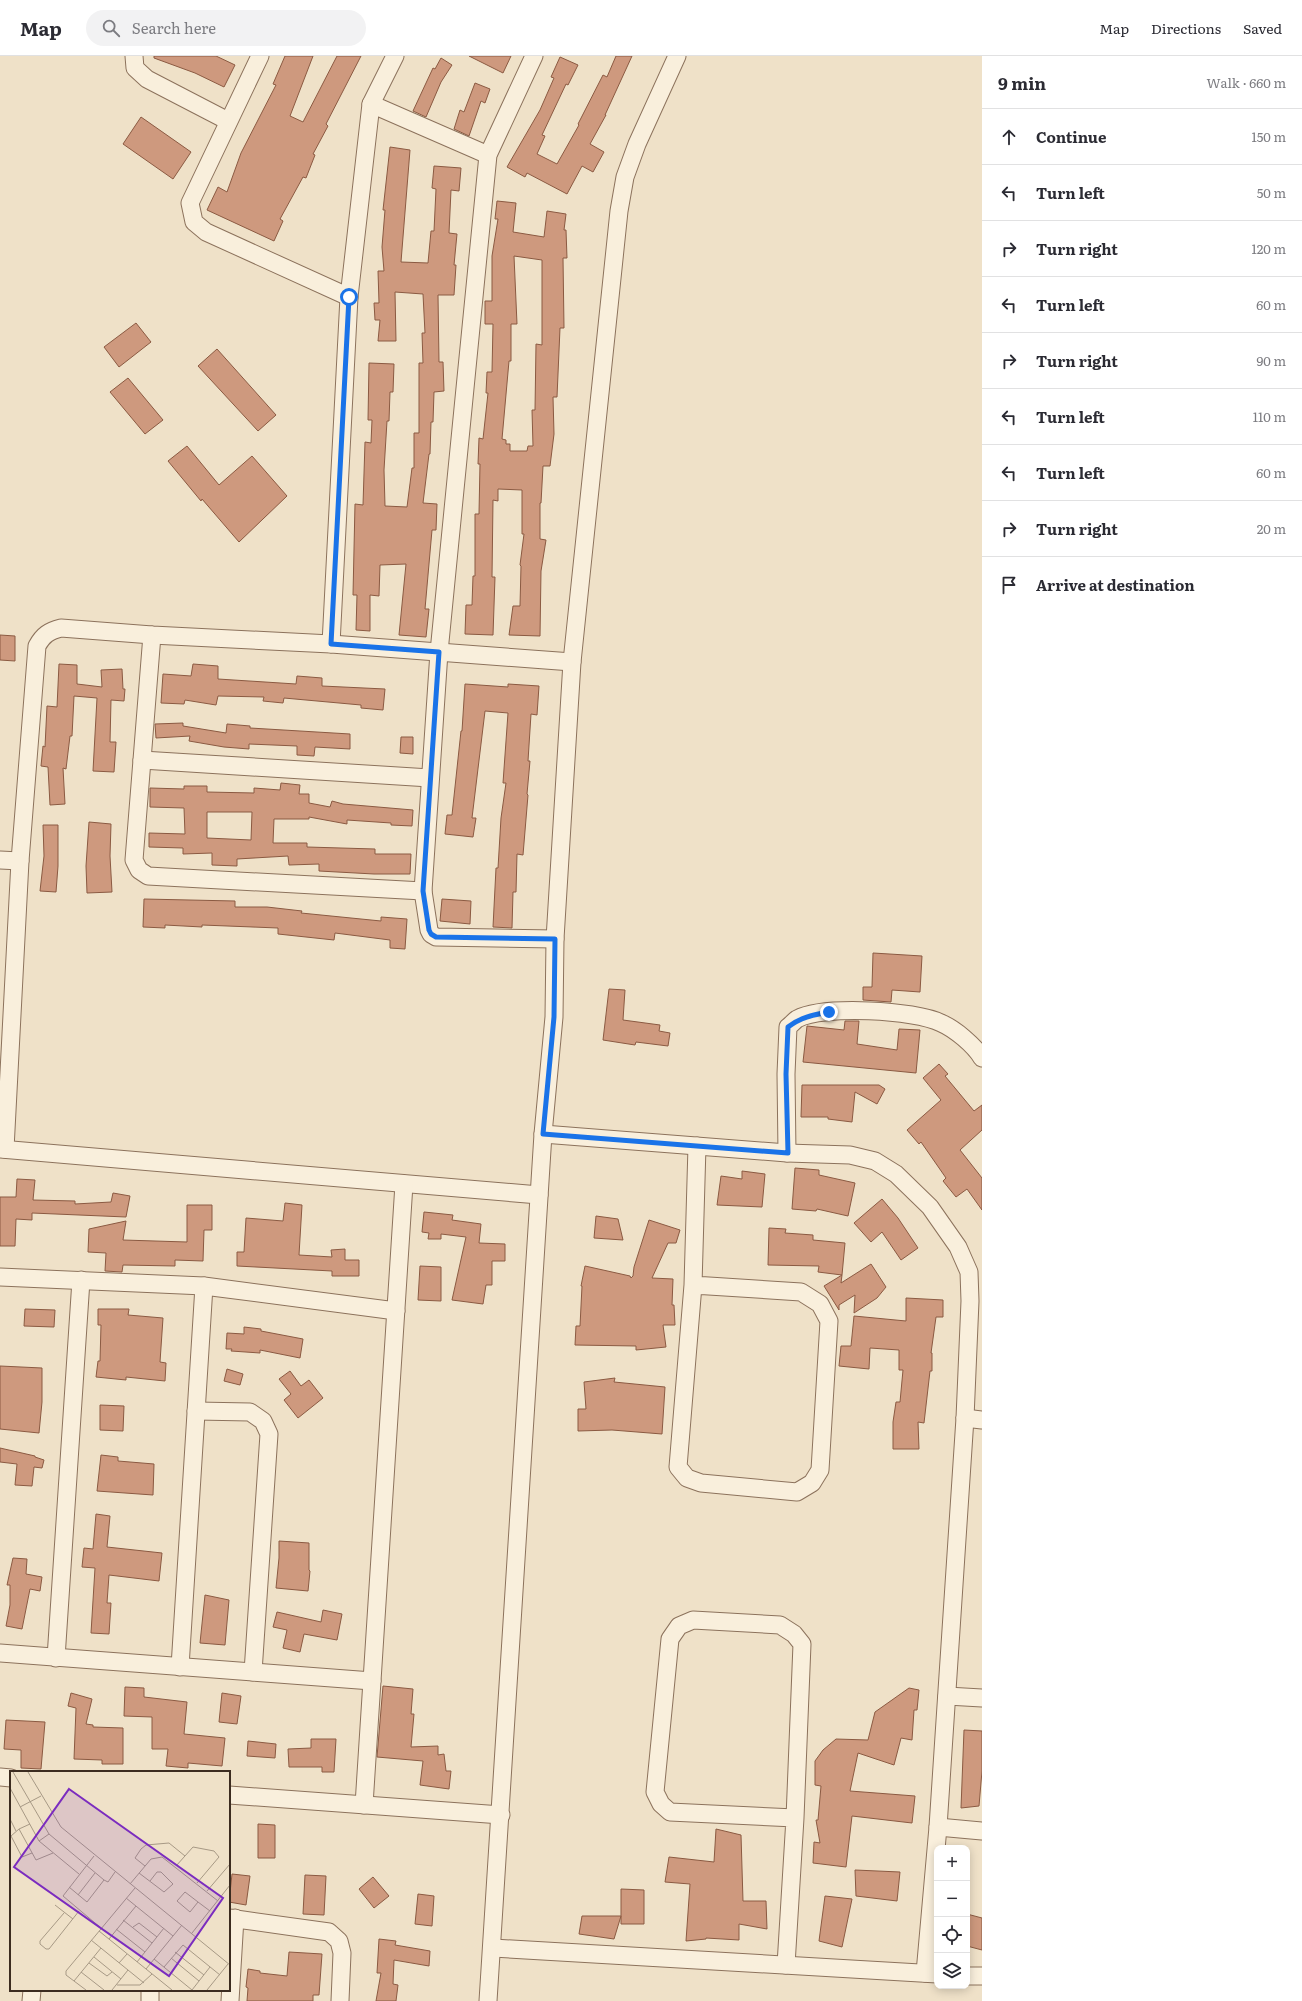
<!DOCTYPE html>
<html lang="en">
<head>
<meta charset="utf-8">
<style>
  :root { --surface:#fff; --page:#f2f2f3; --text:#2b2b33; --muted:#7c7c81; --line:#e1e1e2 }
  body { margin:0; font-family:Literata,serif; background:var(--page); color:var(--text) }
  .controls { position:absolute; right:12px; bottom:12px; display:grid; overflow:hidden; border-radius:8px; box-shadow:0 2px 10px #0003 }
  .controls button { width:36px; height:36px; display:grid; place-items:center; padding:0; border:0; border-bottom:1px solid var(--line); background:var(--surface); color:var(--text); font:20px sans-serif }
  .stop { position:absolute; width:12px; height:12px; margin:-9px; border:3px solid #1a73e8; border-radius:50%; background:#fff }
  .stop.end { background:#1a73e8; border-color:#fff; box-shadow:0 1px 4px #0008 }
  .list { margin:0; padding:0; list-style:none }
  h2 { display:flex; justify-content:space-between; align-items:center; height:52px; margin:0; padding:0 16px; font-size:17px }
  h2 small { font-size:13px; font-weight:400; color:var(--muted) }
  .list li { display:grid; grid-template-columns:26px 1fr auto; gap:12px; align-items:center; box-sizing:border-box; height:56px; padding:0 16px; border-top:1px solid var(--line) }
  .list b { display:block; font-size:15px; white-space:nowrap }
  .list em { font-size:13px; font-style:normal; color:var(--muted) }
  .icon { flex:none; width:22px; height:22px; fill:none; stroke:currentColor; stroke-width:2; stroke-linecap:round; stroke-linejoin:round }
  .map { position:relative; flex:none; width:982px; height:1945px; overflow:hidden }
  header { display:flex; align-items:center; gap:24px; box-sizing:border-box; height:56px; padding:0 20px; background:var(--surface); border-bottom:1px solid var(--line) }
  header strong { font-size:19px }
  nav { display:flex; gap:22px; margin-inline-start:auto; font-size:14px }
  .search { width:280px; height:36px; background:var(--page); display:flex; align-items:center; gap:10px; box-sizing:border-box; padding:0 14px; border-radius:22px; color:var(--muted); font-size:15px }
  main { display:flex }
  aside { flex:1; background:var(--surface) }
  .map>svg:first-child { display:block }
</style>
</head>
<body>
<header>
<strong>Map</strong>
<div class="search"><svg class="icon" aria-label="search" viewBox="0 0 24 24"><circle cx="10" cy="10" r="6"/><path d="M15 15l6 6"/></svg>Search here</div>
<nav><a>Map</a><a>Directions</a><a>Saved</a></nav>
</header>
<main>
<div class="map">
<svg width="982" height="1945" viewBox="0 0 982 1945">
  <rect width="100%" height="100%" fill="#efe1c8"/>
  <g fill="#ce997e" stroke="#8b5a42" fill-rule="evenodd">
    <polygon points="154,0 216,0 235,9 224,31 195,17 154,2"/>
    <polygon points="285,0 313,0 290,60 303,66 337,0 361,0 326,68 328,70 313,98 315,99 306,122 303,121 280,163 283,165 274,185 207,154 218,131 227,136 241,97 276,29 273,28"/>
    <polygon points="469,0 511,0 503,17"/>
    <polygon points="616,0 632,0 605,59 606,59 590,88 604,96 593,116 582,110 567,138 527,117 525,121 507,111 540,54 554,22 551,21 560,1 578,9 568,29 566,28 542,79 545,80 537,98 557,108 579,69 578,68 603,19 607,21"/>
    <polygon points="441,2 452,9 441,26 426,61 413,55 433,12 435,13"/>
    <polygon points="475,27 490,33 485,47 481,45 469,80 454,73 460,54 464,56"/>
    <polygon points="141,61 191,96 173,123 123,88"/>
    <polygon points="390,91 410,94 401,206 428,207 431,175 434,175 436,133 432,132 434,110 461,112 459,135 451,134 449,177 457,178 454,209 456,209 454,239 438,239 439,306 443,306 444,335 434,336 433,366 431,366 430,398 429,398 423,447 437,448 436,474 432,474 425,553 429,553 426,581 399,579 406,508 380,509 379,540 370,539 370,575 356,574 357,539 353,539 355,448 363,449 365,386 371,387 372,364 368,364 369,307 394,308 393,336 390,336 389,365 387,365 384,414 385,450 407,451 412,412 414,412 414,377 419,377 419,307 423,307 422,277 425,277 423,238 395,236 396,285 378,285 380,264 375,264 374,247 379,247 378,215 384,215 382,191 385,154 383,154"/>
    <path d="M497 145 516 147 513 176 544 181 547 155 566 158 564 174H566L567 202H563L564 272H560L557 341H553L554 378 550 410H543L541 447H540V483L546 484 541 515 540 580 509 579 513 550H520L521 510 520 509 524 478H522V434L498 433V445L493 444 492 521H495L493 579 465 578 466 549H472L473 520H475V458H479L480 408H478L479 382 483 383 488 337H486L487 316H492L493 268H485V245H492V200L498 163H495ZM514 200 542 204V289L536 288 535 354H532L533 390H528L527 395H510V388H506V384L502 383 509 305H511V268H517Z"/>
    <polygon points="136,267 151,286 119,311 104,291"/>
    <polygon points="217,293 276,359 258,375 198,310"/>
    <polygon points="128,322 163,364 145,378 110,336"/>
    <polygon points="187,390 219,429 252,400 287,440 239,486 202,443 201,445 168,405"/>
    <polygon points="0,579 15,580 15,605 0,604"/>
    <polygon points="59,608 77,609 77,628 102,631 101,614 122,613 123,633 125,633 124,645 111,644 110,686 116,686 114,716 93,715 97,642 74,640 72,680 70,680 66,713 63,712 65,748 50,749 48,711 41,710 43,690 45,691 47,650 57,651"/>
    <polygon points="193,608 218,610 218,623 296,628 297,620 322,622 322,630 385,633 383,654 361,652 361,649 284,642 283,647 263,645 264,641 218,640 216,649 185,644 184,648 161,647 163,618 191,620"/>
    <polygon points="465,628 508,631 508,628 539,630 537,659 531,658 528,705 530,705 527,738 528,739 523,799 517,798 516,836 513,836 512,872 493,871 496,812 498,812 501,762 506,727 503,727 508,657 485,655 472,762 476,762 473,781 445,778 447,759 452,759 461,675 462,675"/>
    <polygon points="183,667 183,670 226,677 227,668 250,670 250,672 350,678 350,693 315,691 314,700 297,699 297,690 249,688 249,693 224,691 189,685 190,680 156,682 155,668"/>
    <polygon points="401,681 413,681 413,698 400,697"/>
    <path d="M281 727 300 729 299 738H309V747L330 751 332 745 343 748 413 754 412 770 391 769V767L347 764V768L309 761V763H274L273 787H307V791L375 793V798H411L410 818H374L319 815V808L289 809 288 800 237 803V810L212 809V797L183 798V792L149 791V777L185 778 184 752 150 751V732L184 733V730H207V736L254 737V732L280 734ZM207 756H252L251 784 207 782Z"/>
    <polygon points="89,766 111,768 110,800 112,836 87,837 86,810"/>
    <polygon points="43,769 58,769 58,810 56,836 40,835 44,800"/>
    <polygon points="144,843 235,845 235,851 267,851 302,855 301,857 381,865 381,861 407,863 405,893 390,892 390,884 335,877 334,884 278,878 278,872 202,869 202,871 165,869 165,872 143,871"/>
    <polygon points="442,843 471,845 470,868 440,865"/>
    <polygon points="873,897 922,900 920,936 892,934 891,946 863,944 863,931 872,931"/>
    <polygon points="609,933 625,934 623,964 660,969 659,975 670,977 668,990 636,986 635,989 603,984"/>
    <polygon points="845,965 859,965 857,988 897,994 899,973 920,974 916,1017 803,1006 807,970 844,974"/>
    <polygon points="939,1008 948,1018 945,1020 974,1055 982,1049 982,1074 960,1094 982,1122 982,1154 967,1133 956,1141 943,1125 946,1122 921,1086 919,1088 907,1074 941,1044 923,1022"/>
    <polygon points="802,1029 879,1029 885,1033 877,1048 855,1036 852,1066 828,1063 828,1061 801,1061"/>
    <polygon points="795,1112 819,1114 819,1119 855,1127 848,1160 817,1153 816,1155 792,1153"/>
    <polygon points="742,1115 765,1118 762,1151 717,1149 721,1120 742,1123"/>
    <polygon points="17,1123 35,1124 33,1144 75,1145 75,1148 111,1146 113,1137 130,1140 126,1161 32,1157 32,1164 16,1163 15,1190 0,1190 0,1141 16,1141"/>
    <polygon points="882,1143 898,1162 918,1192 901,1204 882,1176 871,1186 854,1167"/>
    <polygon points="285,1147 302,1149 299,1199 332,1201 331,1194 345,1193 345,1204 359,1204 359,1220 332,1220 332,1215 237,1210 237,1196 244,1196 246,1162 283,1165"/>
    <polygon points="187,1149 212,1149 212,1174 204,1174 203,1205 175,1204 175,1210 123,1209 122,1216 105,1215 106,1197 88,1196 89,1173 126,1165 123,1184 187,1186"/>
    <polygon points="424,1156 453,1159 452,1164 481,1168 479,1187 505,1188 505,1205 492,1205 492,1229 486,1229 483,1248 452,1244 466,1181 441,1178 441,1183 428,1183 429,1177 422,1176"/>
    <polygon points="596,1160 618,1163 623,1184 594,1182"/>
    <polygon points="649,1164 680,1174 676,1187 668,1187 652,1222 673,1223 672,1249 674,1249 675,1269 663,1269 666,1291 636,1294 636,1290 575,1289 576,1270 580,1270 582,1230 581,1230 585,1210 630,1220 631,1222 633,1220 634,1211"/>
    <polygon points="769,1172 786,1173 785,1177 813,1179 813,1184 845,1187 842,1219 818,1216 819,1210 768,1209"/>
    <polygon points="871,1208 886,1231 877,1242 854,1257 855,1239 839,1249 839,1254 824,1230 842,1219 841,1227"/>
    <polygon points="420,1210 441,1211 441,1245 418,1244"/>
    <polygon points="906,1242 943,1244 943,1261 936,1261 931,1297 932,1297 932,1315 930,1315 924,1367 918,1366 919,1393 893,1393 893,1366 896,1346 900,1346 903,1314 899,1314 899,1294 870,1292 869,1313 839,1310 841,1290 851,1290 854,1260 906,1265"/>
    <polygon points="25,1253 55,1254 54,1271 24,1270"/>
    <polygon points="98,1253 129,1253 128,1259 163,1262 160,1306 166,1307 165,1325 126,1321 126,1324 96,1321 98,1305 100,1305 101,1269 98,1269"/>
    <polygon points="244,1271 261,1273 261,1275 303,1283 300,1302 260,1294 260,1297 231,1295 232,1293 226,1293 227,1277 244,1278"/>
    <polygon points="0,1310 42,1312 42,1346 39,1377 0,1373"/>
    <polygon points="227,1313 243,1318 240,1329 224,1325"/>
    <polygon points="290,1315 301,1330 309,1324 323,1342 298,1362 284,1344 291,1338 279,1323"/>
    <polygon points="615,1322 614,1326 665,1331 662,1378 612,1374 578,1375 578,1353 586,1353 584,1326"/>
    <polygon points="100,1349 124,1350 123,1375 100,1374"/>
    <polygon points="0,1392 35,1400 35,1401 44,1404 42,1412 34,1411 32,1430 15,1429 17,1408 0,1406"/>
    <polygon points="101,1399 118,1401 118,1405 154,1408 153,1439 97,1435"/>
    <polygon points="96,1458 110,1460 107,1491 162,1497 159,1525 109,1519 107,1547 111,1547 109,1578 91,1577 95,1512 82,1511 84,1492 93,1493"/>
    <polygon points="279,1485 309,1487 309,1514 310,1515 308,1535 276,1532 279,1502"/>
    <polygon points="13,1502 27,1503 26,1518 42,1521 40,1535 30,1533 22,1573 6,1570 10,1549 10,1529 7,1529"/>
    <polygon points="205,1539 229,1544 225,1589 200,1587"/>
    <polygon points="323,1554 342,1558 337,1584 304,1578 300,1596 283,1592 287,1574 273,1571 277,1556 321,1566"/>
    <polygon points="383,1630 413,1633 411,1658 414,1658 411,1691 438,1690 438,1699 444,1698 446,1715 451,1715 449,1733 420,1729 423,1705 377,1701"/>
    <polygon points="125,1631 144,1632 144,1641 187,1646 184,1678 225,1682 222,1710 188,1707 188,1712 166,1710 168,1693 152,1693 152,1661 124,1660"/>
    <polygon points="909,1632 919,1634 917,1654 914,1654 912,1684 901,1682 894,1709 858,1697 850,1735 915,1740 912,1767 852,1760 846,1811 813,1807 814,1786 820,1787 816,1764 818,1764 821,1730 815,1729 815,1705 823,1694 836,1683 868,1684 875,1656"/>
    <polygon points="71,1637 92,1643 86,1668 93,1669 93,1671 123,1672 123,1708 102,1708 102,1704 74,1703 76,1652 68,1650"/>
    <polygon points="222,1637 241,1640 237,1668 219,1666"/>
    <polygon points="6,1664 45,1666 41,1713 21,1712 21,1694 4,1693"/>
    <polygon points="964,1674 982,1675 982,1715 979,1750 961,1752"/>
    <polygon points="311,1683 336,1683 334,1716 322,1716 322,1711 289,1711 288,1693 311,1692"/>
    <polygon points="248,1685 276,1688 275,1702 247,1700"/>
    <polygon points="258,1768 275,1769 275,1802 258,1802"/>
    <polygon points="716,1773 741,1779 743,1845 766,1845 767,1873 739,1868 739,1884 706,1882 706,1883 686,1885 690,1828 665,1826 669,1801 714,1806"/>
    <polygon points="855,1814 900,1816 897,1845 856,1840"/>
    <polygon points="232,1818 250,1820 246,1849 229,1846"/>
    <polygon points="305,1819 326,1820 324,1859 303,1858"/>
    <polygon points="373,1821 389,1840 374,1852 359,1833"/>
    <polygon points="621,1833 644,1834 644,1868 621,1868"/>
    <polygon points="418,1838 434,1840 432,1870 415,1868"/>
    <polygon points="825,1840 852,1843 842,1891 819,1885"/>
    <polygon points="967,1858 982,1862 982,1894 967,1890"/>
    <polygon points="582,1860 621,1860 614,1883 579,1878"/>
    <polygon points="379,1883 396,1885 395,1889 430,1895 429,1910 394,1904 393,1928 398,1929 396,1945 376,1945 381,1917 377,1917"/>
    <polygon points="289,1896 322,1898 319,1939 313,1939 313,1945 247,1945 248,1932 246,1931 248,1913 260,1915 260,1917 287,1920"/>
  </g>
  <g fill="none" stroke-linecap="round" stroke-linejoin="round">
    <g stroke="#8c725c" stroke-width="19">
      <g id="street">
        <polyline points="134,0 135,12 147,23 228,65"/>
        <polyline points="260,0 190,147 194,166 206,176 349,241"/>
        <polyline points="534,0 488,99 439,596 423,835 429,874 431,878 436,881 555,883"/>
        <polyline points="371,48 488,99"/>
        <polyline points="152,579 134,804 139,814 148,820 423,835"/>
        <polyline points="331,588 349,241 371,48 395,0"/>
        <polyline points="142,704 430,722"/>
        <polyline points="0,804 20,805"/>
        <polyline points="543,1078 787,1097 850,1099 875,1105 896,1118 930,1151 958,1191 969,1216 970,1245 965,1362 938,1771 925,1917"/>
        <polyline points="0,1093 539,1139"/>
        <path d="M5 1093 20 805 37 590C43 579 49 575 61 572L152 579 331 588 572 606"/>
        <path d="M787 1097 786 1018 788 971C791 969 794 965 797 963 823 949 915 954 941 967 955 973 974 989 982 1002"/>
        <polyline points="0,1221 204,1230 396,1255"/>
        <polyline points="693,1229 801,1236 820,1248 829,1265 820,1414 812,1427 797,1436 701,1427 687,1422 678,1411 693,1229 697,1090"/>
        <polyline points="196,1355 250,1356 263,1365 269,1378 253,1616"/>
        <polyline points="965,1362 982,1364"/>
        <polyline points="0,1597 372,1625"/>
        <polyline points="56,1602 81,1224"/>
        <polyline points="180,1611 204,1230"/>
        <polyline points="947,1640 982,1642"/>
        <polyline points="0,1721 11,1722"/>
        <polyline points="229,1739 501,1759"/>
        <polyline points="364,1749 404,1128"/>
        <polyline points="938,1771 982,1775"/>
        <polyline points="229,1862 329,1876 339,1885 342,1897 340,1945"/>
        <polyline points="493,1892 937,1918"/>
        <polyline points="786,1909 795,1762 802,1588 794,1578 780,1569 693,1564 679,1570 670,1583 655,1736 661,1748 670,1756 795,1762"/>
        <polyline points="967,1920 982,1920"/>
        <polyline points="31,1945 32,1934"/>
        <polyline points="150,1945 150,1934"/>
        <polyline points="230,1945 235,1862"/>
        <polyline points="488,1945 543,1078 554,961 555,883 572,606 619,155 625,121 637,88 677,0"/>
      </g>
    </g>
    <use href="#street" stroke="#f9efdc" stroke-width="17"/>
  </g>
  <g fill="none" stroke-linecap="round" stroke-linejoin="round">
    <path stroke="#1a73e8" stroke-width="5" d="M349 241 331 588 439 596 423 835 429 874 431 878 436 881 555 883 554 961 543 1078 788 1097 786 1018 788 971C801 961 813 959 829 956"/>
  </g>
  <g transform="translate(10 1715)">
    <rect width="220" height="220" fill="#efe1c8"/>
    <path fill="none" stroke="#a79985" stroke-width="1" d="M3 1 39 63 94 109 98 111 105 101M18 1 51 56 220 194M0 17 29 70 69 103M10 36 31 25M0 48 6 60M20 53 9 58 26 89 43 82M9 58 1 65 12 86 22 82M29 70 39 63M84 85 53 125 91 157M135 95 125 87 131 78 136 74 159 72 175 85M166 95 183 76 204 80 209 86 187 112M129 102 154 121 163 113 151 101H147L140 110M120 113 141 88 152 86 208 130M59 116 77 131 94 109M197 120 220 93M68 124 85 102M116 127 163 165M188 131 180 141 167 130 175 121 188 131 200 140M45 134 63 148M54 142 30 170V173L36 178H39L69 140M113 149 142 172M123 156 129 152 147 166M106 158 135 181M89 160 162 219M182 162 220 114M99 168 126 135M81 169 134 212M165 181 194 204M84 186 111 208M161 187 189 210M144 188 182 219M127 191 154 157M79 192 97 205 102 201M109 192 117 183M154 196 173 174 210 204M136 198 172 154M71 201 94 219M64 210 91 177M107 214H130L142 203M76 219 56 204V200L125 117M102 219 118 199M182 219 200 196M197 219 218 193"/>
    <path fill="#7b2cbf" fill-opacity="0.15" stroke="#7b2cbf" stroke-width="2" d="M59 18 213 127 159 205 4 96Z"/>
    <rect width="220" height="220" fill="none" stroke="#3c2c20" stroke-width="2"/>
  </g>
</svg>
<div class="controls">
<button>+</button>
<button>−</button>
<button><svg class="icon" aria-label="locate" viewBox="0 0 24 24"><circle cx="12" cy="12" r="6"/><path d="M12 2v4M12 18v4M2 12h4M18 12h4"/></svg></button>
<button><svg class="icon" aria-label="layers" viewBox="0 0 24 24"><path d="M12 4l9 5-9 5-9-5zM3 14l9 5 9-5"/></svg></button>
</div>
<div class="stop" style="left:349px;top:241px"></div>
<div class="stop end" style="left:829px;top:956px"></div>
</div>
<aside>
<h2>9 min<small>Walk · 660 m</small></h2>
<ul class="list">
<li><svg class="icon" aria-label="ahead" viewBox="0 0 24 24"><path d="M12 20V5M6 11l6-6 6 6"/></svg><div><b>Continue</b></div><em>150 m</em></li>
<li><svg class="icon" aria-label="left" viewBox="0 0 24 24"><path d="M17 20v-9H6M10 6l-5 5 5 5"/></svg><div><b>Turn left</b></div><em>50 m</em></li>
<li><svg class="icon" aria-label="right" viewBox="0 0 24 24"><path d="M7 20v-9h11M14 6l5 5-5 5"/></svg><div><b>Turn right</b></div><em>120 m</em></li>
<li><svg class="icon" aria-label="left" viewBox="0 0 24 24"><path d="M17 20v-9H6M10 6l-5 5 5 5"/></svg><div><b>Turn left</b></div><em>60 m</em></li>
<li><svg class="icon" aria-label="right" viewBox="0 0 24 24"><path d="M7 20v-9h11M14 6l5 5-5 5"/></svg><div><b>Turn right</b></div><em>90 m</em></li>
<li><svg class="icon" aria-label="left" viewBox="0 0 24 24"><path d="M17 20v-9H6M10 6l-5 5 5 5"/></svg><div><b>Turn left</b></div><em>110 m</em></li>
<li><svg class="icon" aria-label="left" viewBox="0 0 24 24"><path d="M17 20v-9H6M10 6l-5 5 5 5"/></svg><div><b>Turn left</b></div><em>60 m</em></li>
<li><svg class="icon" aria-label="right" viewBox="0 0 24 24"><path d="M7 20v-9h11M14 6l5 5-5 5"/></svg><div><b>Turn right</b></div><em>20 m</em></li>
<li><svg class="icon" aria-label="arrive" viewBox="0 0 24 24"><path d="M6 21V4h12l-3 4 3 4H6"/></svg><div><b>Arrive at destination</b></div></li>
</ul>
</aside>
</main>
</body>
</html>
